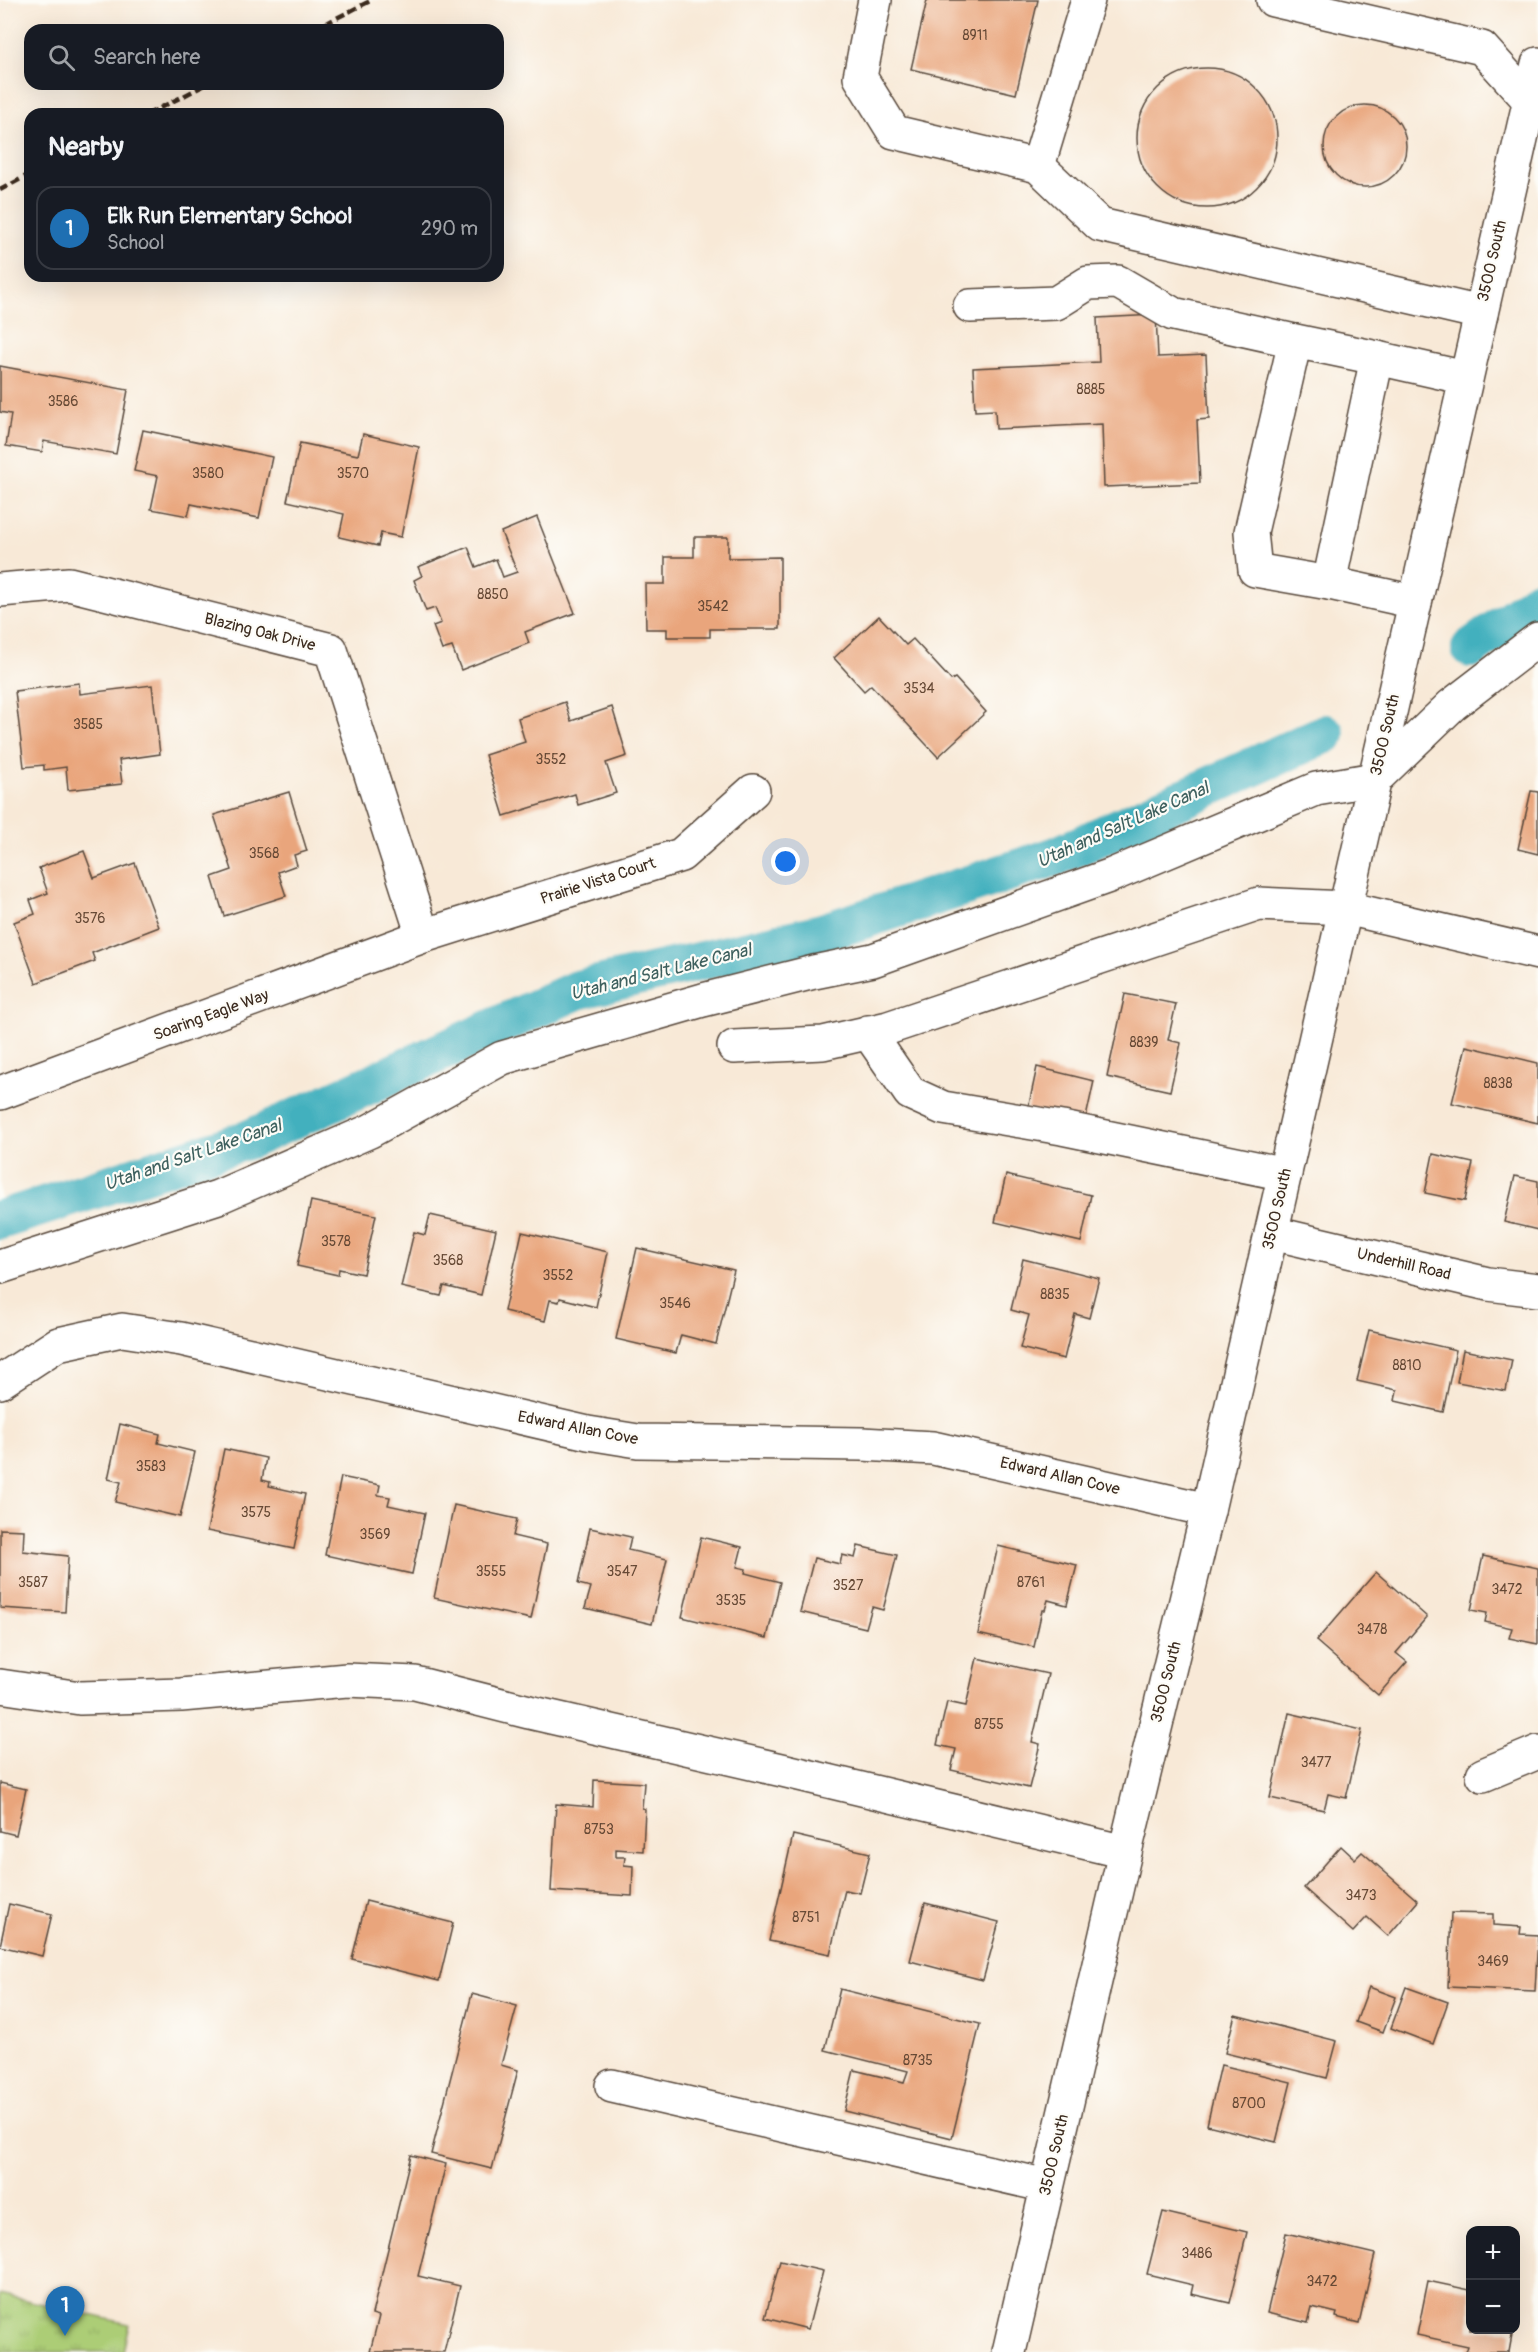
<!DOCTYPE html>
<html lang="en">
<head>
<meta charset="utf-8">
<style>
  :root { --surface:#171b24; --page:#20242c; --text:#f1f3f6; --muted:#9ea1a6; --line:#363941; --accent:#1f6fb2 }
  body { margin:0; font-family:Pangolin,sans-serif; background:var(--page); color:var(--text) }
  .controls { position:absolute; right:18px; bottom:18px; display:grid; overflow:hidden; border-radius:12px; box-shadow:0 6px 24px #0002 }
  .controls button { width:54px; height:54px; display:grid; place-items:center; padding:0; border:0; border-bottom:2px solid var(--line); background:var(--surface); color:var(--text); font:30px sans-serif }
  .you { position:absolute; left:786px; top:862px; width:21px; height:21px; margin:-15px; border:4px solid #fff; border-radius:50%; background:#1a73e8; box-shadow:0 0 0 9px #1a73e833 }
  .badge { display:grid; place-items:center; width:39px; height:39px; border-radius:50%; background:var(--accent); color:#fff; font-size:20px; font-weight:700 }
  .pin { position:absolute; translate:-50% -50px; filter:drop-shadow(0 2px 3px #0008) }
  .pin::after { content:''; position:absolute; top:32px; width:21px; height:18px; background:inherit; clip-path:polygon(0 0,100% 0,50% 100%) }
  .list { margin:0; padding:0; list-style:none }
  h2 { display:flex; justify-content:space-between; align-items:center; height:78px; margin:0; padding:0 24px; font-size:26px }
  h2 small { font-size:20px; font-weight:400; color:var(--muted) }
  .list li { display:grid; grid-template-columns:39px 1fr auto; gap:18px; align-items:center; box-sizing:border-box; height:84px; margin:0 12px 12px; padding:0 12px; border:2px solid var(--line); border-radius:18px }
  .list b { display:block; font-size:22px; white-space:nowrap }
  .list p { margin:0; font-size:20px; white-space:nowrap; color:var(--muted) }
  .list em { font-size:20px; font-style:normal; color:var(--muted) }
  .icon { flex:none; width:33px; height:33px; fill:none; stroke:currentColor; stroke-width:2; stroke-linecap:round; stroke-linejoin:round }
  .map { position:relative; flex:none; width:1538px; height:2352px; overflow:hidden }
  .search { position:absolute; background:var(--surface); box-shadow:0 6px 24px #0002; left:24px; top:24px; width:480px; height:66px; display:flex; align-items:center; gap:15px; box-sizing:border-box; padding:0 21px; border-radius:18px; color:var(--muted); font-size:22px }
  .panel { position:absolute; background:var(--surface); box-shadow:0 6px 24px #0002; left:24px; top:108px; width:480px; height:174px; border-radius:18px }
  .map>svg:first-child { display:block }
</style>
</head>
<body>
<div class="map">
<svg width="1538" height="2352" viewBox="0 0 1538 2352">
  <defs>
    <pattern id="grass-tufts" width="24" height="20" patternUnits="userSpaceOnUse" patternTransform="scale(1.5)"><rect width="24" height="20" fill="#accd76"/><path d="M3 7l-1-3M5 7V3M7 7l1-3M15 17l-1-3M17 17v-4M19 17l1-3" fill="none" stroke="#95b066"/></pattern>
  </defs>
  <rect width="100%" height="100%" fill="#fdfcf7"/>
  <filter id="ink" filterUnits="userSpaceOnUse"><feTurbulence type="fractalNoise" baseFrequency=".0167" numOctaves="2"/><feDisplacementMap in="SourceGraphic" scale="12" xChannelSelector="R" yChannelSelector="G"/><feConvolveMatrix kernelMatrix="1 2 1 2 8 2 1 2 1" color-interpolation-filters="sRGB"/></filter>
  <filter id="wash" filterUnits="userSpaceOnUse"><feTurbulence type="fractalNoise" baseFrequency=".008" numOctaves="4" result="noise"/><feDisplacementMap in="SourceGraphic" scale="24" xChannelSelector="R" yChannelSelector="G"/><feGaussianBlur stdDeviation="1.35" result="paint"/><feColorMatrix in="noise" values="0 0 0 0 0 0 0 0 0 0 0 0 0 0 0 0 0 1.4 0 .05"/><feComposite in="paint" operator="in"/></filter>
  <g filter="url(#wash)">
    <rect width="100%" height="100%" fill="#f8e9d7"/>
    <polygon fill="url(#grass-tufts)" stroke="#747c4a" stroke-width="1.5" points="0,2294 129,2324 123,2352 0,2352"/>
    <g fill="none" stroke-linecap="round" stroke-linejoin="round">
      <g stroke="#42b0be" stroke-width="40">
        <polyline points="1471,648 1538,600"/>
        <polyline points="0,1220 250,1139 577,990 822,933 1057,856 1325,734"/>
      </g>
    </g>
    <g id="blocks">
      <g fill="#e9a57b">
        <polygon points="927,0 1038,0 1016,94 911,69"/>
        <circle cx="1207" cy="138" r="70"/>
        <circle cx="1365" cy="146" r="41"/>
        <polygon points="1156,315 1158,357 1206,355 1209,419 1197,420 1200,483 1104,487 1102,424 996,429 995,410 975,411 973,368 1099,362 1097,318"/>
        <polygon points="0,366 128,390 116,454 44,441 42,452 6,446 11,414 0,412"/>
        <polygon points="143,430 272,457 259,518 191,504 188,516 151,509 158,476 134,471"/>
        <polygon points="363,434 419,447 401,537 381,533 378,546 339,537 344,514 287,501 300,443 358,455"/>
        <polygon points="537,517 575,613 525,632 529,643 461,670 452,647 442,650 433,626 441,623 435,608 426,611 414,580 422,576 418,567 468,547 476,567 496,559 503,577 517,572 501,532"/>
        <polygon points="694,537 728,537 728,558 780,557 780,629 710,629 710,637 667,637 667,629 646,629 645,584 665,584 665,557 694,557"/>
        <polygon points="879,616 906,645 913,639 951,680 955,678 986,712 938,757 871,685 864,691 834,658"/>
        <polygon points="79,683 80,694 152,685 160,754 119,760 122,784 68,790 66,767 44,770 44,765 24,767 15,691"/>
        <polygon points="565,702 571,721 612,707 627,756 606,763 616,793 578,805 575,794 504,816 485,755 525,742 518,718"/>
        <polygon points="1531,791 1538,792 1538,854 1518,849"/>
        <polygon points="289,792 307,851 294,855 297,865 278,872 286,896 224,916 212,877 232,870 214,815"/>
        <polygon points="84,851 94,878 135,863 159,927 92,953 95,961 36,983 14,922 35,914 30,900 48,893 39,868"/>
        <polygon points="1125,994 1176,1004 1168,1040 1181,1043 1170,1091 1107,1077"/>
        <polygon points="1466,1046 1538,1063 1538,1123 1452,1103"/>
        <polygon points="1037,1067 1094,1081 1085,1122 1028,1109"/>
        <polygon points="1433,1154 1473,1163 1465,1201 1425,1193"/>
        <polygon points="1006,1175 1091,1195 1081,1242 995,1222"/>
        <polygon points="1515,1176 1538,1181 1538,1230 1504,1222"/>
        <polygon points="311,1201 376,1215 363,1274 339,1269 338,1275 297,1266"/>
        <polygon points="430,1215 496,1230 481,1295 444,1286 441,1296 401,1287 414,1232 425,1235"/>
        <polygon points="522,1232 608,1252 596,1307 560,1298 559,1302 550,1300 545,1321 504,1311"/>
        <polygon points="637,1248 734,1270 716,1344 681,1335 676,1353 616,1339"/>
        <polygon points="1023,1259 1099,1278 1089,1318 1075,1314 1064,1359 1020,1348 1029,1315 1011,1310"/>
        <polygon points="1369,1330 1456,1350 1443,1412 1395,1401 1397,1390 1357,1381"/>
        <polygon points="1463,1350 1512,1360 1506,1391 1457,1382"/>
        <polygon points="120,1424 160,1434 158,1443 195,1452 180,1517 115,1502 121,1482 108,1479"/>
        <polygon points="224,1449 266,1458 262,1480 270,1482 269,1486 305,1494 294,1549 207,1531"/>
        <polygon points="341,1477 380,1485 378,1495 390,1497 388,1505 425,1513 412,1574 325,1555"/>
        <polygon points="454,1505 517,1519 513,1536 547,1544 531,1619 434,1598"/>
        <polygon points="590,1528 631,1537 628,1550 667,1559 652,1624 585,1608 591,1587 578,1584"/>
        <polygon points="0,1529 24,1530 23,1551 68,1556 65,1612 0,1608"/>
        <polygon points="701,1537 742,1547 737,1567 746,1569 745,1573 780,1582 767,1638 682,1617"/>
        <polygon points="858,1546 897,1555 883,1610 872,1607 866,1628 800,1612 814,1558 840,1564 842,1555 855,1558"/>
        <polygon points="998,1546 1077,1565 1067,1605 1048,1600 1045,1610 1042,1610 1034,1647 978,1634"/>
        <polygon points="1483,1556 1538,1568 1538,1644 1509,1638 1512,1628 1485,1622 1487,1613 1471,1610"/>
        <polygon points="1376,1572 1427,1617 1396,1653 1407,1662 1378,1695 1316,1641"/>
        <polygon points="977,1658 1048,1674 1032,1742 1040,1744 1029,1788 951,1770 956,1749 937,1745 947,1702 966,1706"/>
        <polygon points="1289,1713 1362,1730 1346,1798 1328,1794 1324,1810 1270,1798"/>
        <polygon points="594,1780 644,1783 642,1808 645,1809 643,1851 616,1849 616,1857 625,1857 624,1865 633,1866 632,1896 551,1891 556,1804 593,1807"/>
        <polygon points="0,1783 26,1789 16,1835 0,1831"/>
        <polygon points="793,1835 870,1853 860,1893 845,1890 830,1954 769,1941"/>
        <polygon points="1341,1846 1355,1859 1362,1852 1418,1901 1388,1936 1367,1917 1353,1932 1304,1888"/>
        <polygon points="366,1901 453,1923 439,1981 352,1959"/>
        <polygon points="925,1903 999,1922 983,1980 910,1961"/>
        <polygon points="9,1904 52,1914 42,1956 0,1946"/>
        <polygon points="1451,1913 1493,1914 1493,1925 1521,1927 1520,1934 1538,1935 1535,1991 1448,1987"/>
        <polygon points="1369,1987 1396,1997 1383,2032 1356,2022"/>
        <polygon points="1406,1987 1448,2002 1433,2044 1391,2028"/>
        <polygon points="840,1989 980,2024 952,2138 844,2111 854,2070 904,2082 908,2071 825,2050"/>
        <polygon points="472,1994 517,2006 501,2065 518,2070 492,2169 431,2154"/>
        <polygon points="1235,2015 1337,2041 1327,2078 1225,2053"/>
        <polygon points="1221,2065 1291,2082 1276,2142 1207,2125"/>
        <polygon points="411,2155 446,2164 418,2276 460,2286 444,2352 370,2352 379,2316 372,2314"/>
        <polygon points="1163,2212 1247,2232 1230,2303 1191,2294 1193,2285 1147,2274"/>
        <polygon points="1286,2233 1375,2254 1359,2323 1336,2317 1337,2313 1312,2307 1308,2323 1267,2313"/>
        <polygon points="780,2261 823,2271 808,2329 765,2318"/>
        <polygon points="1428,2281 1470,2290 1470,2330 1513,2330 1509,2352 1466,2352 1468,2346 1417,2335"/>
      </g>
    </g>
  </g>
  <g filter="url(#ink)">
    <use href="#blocks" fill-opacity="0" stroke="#57473a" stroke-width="1.5"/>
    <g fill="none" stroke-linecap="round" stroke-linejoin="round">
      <g stroke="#57473a" stroke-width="36">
        <g id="minor">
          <polyline points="875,0 860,77 894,132 1038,166 1100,225 1481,313"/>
          <polyline points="1273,0 1482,48 1529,100 1538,102"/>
          <polyline points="1038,166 1088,0"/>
          <polyline points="970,306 1056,303 1088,283 1118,282 1173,314 1295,341"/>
          <polyline points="1329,583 1255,570 1251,532 1295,341 1377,358"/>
          <polyline points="0,590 69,584 331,650 423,936"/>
          <polyline points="1415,602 1329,583 1377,358 1466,378"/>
          <polyline points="868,1032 910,1093 943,1108 1062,1128 1285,1174"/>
          <polyline points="734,1047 823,1043 888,1028 1259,904 1346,908 1538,953"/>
          <polyline points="0,1093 423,936 681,855 753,791"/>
          <polyline points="1272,1233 1488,1284 1538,1290"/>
          <polyline points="0,1267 218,1197 370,1131 502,1058 703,1000 814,972 873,960 1112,875 1316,789 1375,779 1452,705 1538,639"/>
          <polyline points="0,1382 58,1344 122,1330 181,1339 588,1433 638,1441 862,1444 933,1448 1208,1510"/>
          <polyline points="0,1686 80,1698 181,1695 347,1680 415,1683 529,1712 782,1770 1125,1852"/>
          <polyline points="1483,1775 1538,1752"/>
          <polyline points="612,2086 1047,2186"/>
          <polyline points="1009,2352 1125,1852 1208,1510 1538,64"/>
        </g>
      </g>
      <use href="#minor" stroke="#fff" stroke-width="33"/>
      <g stroke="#3b2a1e" stroke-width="4.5" stroke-dasharray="9 4.5" stroke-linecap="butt">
        <polyline points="313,30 372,0"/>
        <polyline points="148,114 207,84"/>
        <polyline points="0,190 30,174"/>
      </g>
    </g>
  </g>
  <g text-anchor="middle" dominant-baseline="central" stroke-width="4.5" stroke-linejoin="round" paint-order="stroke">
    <g font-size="14" fill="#664935">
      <text x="975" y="35">8911</text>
      <text x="1091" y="389">8885</text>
      <text x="63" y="401">3586</text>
      <text x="208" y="473">3580</text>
      <text x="353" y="473">3570</text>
      <text x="493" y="594">8850</text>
      <text x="713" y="606">3542</text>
      <text x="919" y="688">3534</text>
      <text x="88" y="724">3585</text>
      <text x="551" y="759">3552</text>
      <text x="264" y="853">3568</text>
      <text x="90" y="918">3576</text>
      <text x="1144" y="1042">8839</text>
      <text x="1498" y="1083">8838</text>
      <text x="336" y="1241">3578</text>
      <text x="448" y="1260">3568</text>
      <text x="558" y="1275">3552</text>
      <text x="1055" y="1294">8835</text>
      <text x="675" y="1303">3546</text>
      <text x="1407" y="1365">8810</text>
      <text x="151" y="1466">3583</text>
      <text x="256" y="1512">3575</text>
      <text x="375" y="1534">3569</text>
      <text x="491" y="1571">3555</text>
      <text x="622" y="1571">3547</text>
      <text x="33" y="1582">3587</text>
      <text x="1031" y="1582">8761</text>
      <text x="848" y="1585">3527</text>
      <text x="1507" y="1589">3472</text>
      <text x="731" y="1600">3535</text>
      <text x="1372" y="1629">3478</text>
      <text x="989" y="1724">8755</text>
      <text x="1316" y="1762">3477</text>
      <text x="599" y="1829">8753</text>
      <text x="1361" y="1895">3473</text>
      <text x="806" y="1917">8751</text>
      <text x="1493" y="1961">3469</text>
      <text x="918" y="2060">8735</text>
      <text x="1249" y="2103">8700</text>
      <text x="1197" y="2253">3486</text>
      <text x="1322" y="2281">3472</text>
    </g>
    <g font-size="16" fill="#3b2a1e" stroke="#fdfcf7">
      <text transform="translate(1492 261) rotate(-77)">3500 South</text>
      <text transform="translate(260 632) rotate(14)">Blazing Oak Drive</text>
      <text transform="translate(1385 735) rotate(-77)">3500 South</text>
      <text transform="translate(598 881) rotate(-18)">Prairie Vista Court</text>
      <text transform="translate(211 1015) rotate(-20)">Soaring Eagle Way</text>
      <text transform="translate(1277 1209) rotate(-77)">3500 South</text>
      <text transform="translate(1404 1264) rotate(13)">Underhill Road</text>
      <text transform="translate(578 1428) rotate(11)">Edward Allan Cove</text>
      <text transform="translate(1060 1476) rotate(13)">Edward Allan Cove</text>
      <text transform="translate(1166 1682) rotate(-76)">3500 South</text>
      <text transform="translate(1054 2155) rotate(-77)">3500 South</text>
    </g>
    <g font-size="18" font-style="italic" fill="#3e605e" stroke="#fdfcf7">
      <text transform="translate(1123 825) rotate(-24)">Utah and Salt Lake Canal</text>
      <text transform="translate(661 972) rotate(-14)">Utah and Salt Lake Canal</text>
      <text transform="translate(193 1155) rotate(-19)">Utah and Salt Lake Canal</text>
    </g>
  </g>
</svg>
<div class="controls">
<button>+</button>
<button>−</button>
</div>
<div class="you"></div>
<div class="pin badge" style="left:65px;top:2336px">1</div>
<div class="search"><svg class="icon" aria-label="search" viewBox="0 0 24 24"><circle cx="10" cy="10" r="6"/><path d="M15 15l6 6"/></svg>Search here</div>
<section class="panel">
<h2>Nearby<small></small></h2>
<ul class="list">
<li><span class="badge">1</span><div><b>Elk Run Elementary School</b><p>School</p></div><em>290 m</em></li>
</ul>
</section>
</div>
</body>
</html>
